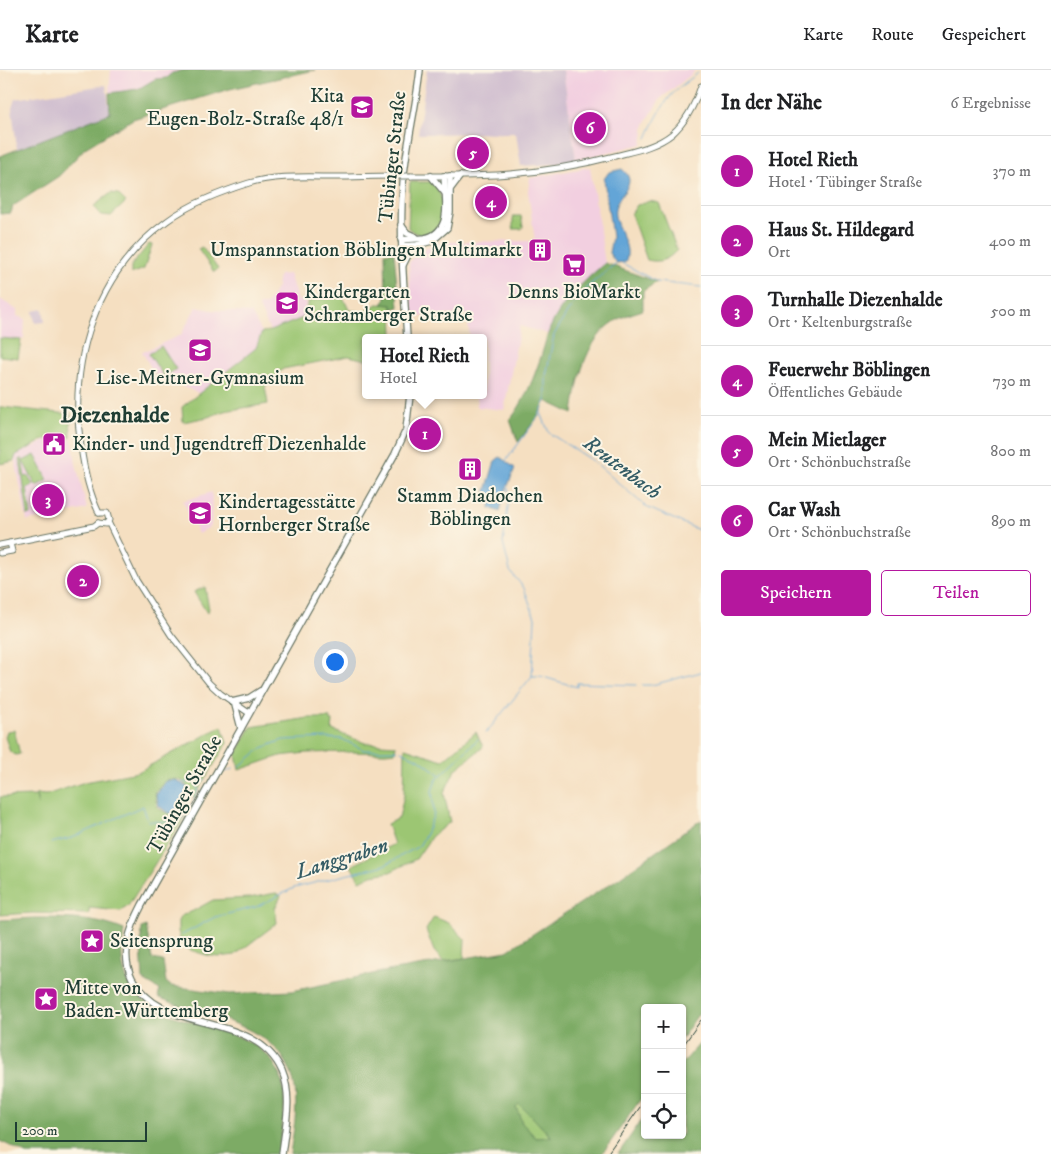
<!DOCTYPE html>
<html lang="de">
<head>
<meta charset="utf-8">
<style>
  :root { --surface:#fff; --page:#f6f6f6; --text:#202124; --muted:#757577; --line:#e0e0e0; --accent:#b5179e }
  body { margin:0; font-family:"IM FELL DW Pica",serif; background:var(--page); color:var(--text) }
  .controls { position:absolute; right:15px; bottom:15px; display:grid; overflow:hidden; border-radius:5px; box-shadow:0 1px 4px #0004 }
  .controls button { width:45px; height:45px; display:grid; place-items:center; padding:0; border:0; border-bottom:1px solid var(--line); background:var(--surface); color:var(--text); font:25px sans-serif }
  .scale { position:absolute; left:15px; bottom:12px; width:132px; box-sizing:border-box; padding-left:5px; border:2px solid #1f3d34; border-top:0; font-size:14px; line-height:18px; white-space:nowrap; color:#1f3d34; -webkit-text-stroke:4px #fcf5e5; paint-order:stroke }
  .you { position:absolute; left:334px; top:591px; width:18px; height:18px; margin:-12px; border:4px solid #fff; border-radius:50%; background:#1a73e8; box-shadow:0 0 0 8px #1a73e833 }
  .badge { display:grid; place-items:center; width:32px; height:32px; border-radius:50%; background:var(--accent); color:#fff; font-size:16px; font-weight:700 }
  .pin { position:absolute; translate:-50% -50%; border:2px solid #fff; box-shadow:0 1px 5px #0006 }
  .popup { position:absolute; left:362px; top:264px; width:125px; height:65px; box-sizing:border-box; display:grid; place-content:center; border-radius:5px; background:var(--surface); filter:drop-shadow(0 1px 4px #0005); font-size:16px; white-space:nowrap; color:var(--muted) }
  .popup b { font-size:19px; color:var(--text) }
  .popup::after { content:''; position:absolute; left:50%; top:100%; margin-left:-10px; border:10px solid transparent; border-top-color:var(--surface) }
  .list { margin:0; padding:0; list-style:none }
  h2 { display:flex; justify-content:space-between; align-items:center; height:65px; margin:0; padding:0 20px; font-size:21px }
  h2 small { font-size:16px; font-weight:400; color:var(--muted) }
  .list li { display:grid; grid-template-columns:32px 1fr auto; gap:15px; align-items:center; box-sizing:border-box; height:70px; padding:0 20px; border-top:1px solid var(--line) }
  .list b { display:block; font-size:19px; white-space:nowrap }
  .list p { margin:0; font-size:16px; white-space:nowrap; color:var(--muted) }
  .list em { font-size:16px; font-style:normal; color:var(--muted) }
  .actions { display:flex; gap:10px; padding:15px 20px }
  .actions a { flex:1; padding:11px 0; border:1px solid var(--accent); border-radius:5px; text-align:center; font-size:18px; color:var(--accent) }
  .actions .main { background:var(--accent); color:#fff }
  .icon { flex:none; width:28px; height:28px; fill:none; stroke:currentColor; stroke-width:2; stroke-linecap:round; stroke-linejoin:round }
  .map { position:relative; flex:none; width:701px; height:1084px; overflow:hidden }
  header { display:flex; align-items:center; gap:30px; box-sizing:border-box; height:70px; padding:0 25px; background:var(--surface); border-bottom:1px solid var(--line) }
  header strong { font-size:24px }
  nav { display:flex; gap:28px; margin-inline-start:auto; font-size:18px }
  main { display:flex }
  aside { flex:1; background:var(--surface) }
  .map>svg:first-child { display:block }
</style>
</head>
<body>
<header>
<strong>Karte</strong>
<nav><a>Karte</a><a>Route</a><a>Gespeichert</a></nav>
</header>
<main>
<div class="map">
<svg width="701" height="1084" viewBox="0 0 701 1084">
  <rect width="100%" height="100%" fill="#fcf5e5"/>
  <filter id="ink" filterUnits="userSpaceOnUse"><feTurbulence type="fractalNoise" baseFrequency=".02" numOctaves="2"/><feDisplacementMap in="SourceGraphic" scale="10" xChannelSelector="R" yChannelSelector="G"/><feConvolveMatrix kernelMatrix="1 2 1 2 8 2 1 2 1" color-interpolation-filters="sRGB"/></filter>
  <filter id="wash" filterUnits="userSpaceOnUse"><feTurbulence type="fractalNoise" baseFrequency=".0096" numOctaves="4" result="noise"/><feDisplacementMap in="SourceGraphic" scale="20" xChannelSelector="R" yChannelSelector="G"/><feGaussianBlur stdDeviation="1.12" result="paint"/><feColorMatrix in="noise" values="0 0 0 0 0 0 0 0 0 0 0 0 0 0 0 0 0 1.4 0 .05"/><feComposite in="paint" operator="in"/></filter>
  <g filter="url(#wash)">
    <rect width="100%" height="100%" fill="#f5dfc1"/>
    <g fill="#f2cfe0">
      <polygon points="111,0 185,0 172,3 166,8 155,9 138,19 109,23"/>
      <polygon points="563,0 695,0 692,4 660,29 645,54 642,74 576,90"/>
      <polygon points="590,97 605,193 576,219 558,244 548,264 520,256 504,340 477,337 476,325 484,325 484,268 470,268 467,244 411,247 409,193 417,182 443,172 535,171 528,121 530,108"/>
      <polygon points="289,204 298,231 307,228 303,248 270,261 258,235 266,235 277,217 279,205"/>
      <polygon points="0,229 17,240 17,246 25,249 24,268 21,270 0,268"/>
      <polygon points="196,237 212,240 251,243 262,262 256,278 199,323 156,306 142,282 181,265"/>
      <polygon points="72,369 76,394 87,439 27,451 15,389 16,385 46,371"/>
      <polygon points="212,422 211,456 198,464 183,431"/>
    </g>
    <g fill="#cfbdcf">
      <polygon points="427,0 563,0 576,90 555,94 521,96 516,63 418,64"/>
      <polygon points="106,15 110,43 62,63 17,79 12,38 15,29"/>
      <polygon points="43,239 45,252 35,253 33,241"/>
    </g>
    <g fill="#9cc673" stroke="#5e8254">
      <path d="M410 112H432C456 137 436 182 408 158Z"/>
      <polygon points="111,123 118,124 126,132 111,146 101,145 94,136"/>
      <path d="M650 131 659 133 677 180C668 190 660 193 647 190L631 144 637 135Z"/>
      <polygon points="513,146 521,146 523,157 521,159 513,159"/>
      <polygon points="149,174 152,175 144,199 131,204 131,196"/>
      <polygon points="202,177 218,199 214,202 198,179"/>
      <polygon points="342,225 349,240 364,242 377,234 392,235 393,268 366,268 366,290 349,286 283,299 265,317 268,334 224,341 208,347 183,352 182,337 256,278 262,262 270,261 303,248 309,231"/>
      <polygon points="0,268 21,270 18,288 0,286"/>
      <polygon points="161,276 176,299 164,307 149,284"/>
      <path d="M0 337 70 344 71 367C61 368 47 367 38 373 31 377 24 381 16 385L14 391 0 394Z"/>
      <polygon points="35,385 48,410 36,416 23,391"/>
      <polygon points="22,388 25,407 28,406 33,415 27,418 31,445 28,446 20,389"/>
      <polygon points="205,517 209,539 207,543 194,522"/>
      <polygon points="309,648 330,648 330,650 333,651 332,660 365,673 396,675 395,682 385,683 350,682 306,683 280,686 239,700 236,685 251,657"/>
      <path d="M222 656 227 673 194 728C184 714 186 707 166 710L155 723 157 737 166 743 180 744 184 748 128 836 121 841 89 838V844L32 843 0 845V727L36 726 38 735 36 724 46 725 85 712 138 702Z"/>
      <polygon points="14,660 20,684 16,685 10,682 5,667 7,661"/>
      <polygon points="476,662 483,677 455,700 444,723 450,752 432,766 416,789 390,802 372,805 360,811 351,796 394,774 387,754 399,748 404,725 405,678 443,690"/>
      <polygon points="276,823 281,826 275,838 277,853 235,885 218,887 206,885 190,880 181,873 178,861 178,851 181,846 193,841 213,830 249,828"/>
      <polygon points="434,847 449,853 465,869 464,888 443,891 434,881 426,860"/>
      <polygon points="519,1033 551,1067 536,1068 522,1053 516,1037"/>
    </g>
    <g fill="#7dab65" stroke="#4e744c" fill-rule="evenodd">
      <polygon points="185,0 315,0 230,19 133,49 85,78 59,106 13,136 11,143 0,144 0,86 110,43 109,23 138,19 155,9 166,8 172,3"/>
      <polygon points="394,182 399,237 392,239 392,235 382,234 386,229 385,183"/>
      <path d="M605 193 657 212 643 221V240C634 243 622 246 614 252 585 271 577 311 573 344L546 331 538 347 518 372 510 350C523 333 531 315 538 295 543 283 545 270 550 258 561 232 584 211 605 193Z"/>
      <path d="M701 750V940L682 968V938H645V1023L602 1084H290C293 1063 298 1040 295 1019 286 953 208 949 158 927L160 920 143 910 141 876 142 858 146 856 152 889 163 891 166 912 171 916 230 924 292 921 382 902 507 881 616 810ZM519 1034 551 1066V1067L536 1068 522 1053 516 1037Z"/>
      <path d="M34 848C64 848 96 848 124 860 123 870 121 880 122 890 131 974 262 935 282 1012 288 1035 281 1061 278 1084H27L0 1071V850Z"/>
      <polygon points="701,972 701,1084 618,1084 645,1045 645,1065 682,1065 682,994"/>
    </g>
    <g fill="#64a5d7" stroke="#427186">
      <path d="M622 99C640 114 618 123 615 139 612 156 634 175 625 192L616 193 609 183 612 167 604 109 609 102Z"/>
      <polygon points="500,387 515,398 503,428 500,442 490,438 491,430 485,424 495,391"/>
      <polygon points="176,710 188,718 190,727 178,743 168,743 159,736 156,725 166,711"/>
    </g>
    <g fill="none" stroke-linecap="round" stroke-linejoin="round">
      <g stroke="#64a5d7" stroke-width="1">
        <path d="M647 68C654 52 663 33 676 20 683 14 691 9 698 3"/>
        <polyline points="622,193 657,212 701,217"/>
        <polyline points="541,343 549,363 597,394 646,437 701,461"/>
        <polyline points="505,392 538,347 546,331 546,306 554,265 568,241 586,218 616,193"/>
        <polyline points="532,606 540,606 577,617 577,613 636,615"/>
        <polyline points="642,615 652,615 701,602"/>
        <polyline points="486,663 532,606 535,548 524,518 510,501 503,473 510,423 507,416"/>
        <polyline points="401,681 419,689 440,705"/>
        <polyline points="239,697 262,678 283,670 326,668 342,669 364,680 397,680"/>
        <polyline points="225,702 233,699"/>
        <polyline points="182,713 196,711"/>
        <path d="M51 773 72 768 143 736 148 751C157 751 171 753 180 750 190 747 195 728 198 719L195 715 196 711 205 710"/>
        <polyline points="182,865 215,847 256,837 294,818 385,795 419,776 426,764 434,744 432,721 436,710 478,669"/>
      </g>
    </g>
  </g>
  <g filter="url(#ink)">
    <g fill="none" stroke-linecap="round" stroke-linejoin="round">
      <g stroke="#6a7665" stroke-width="7">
        <g id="tertiary">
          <path d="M411 106C444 106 477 107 510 104 546 101 581 95 615 86 634 81 656 77 672 64 687 51 695 34 701 16"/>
          <path d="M99 443C89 422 84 399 81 377 68 292 95 203 167 151 191 133 221 122 249 113 276 105 308 107 336 107 355 107 374 106 393 106"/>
          <polyline points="108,452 136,510 171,565 209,613 221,624 249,643"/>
          <polyline points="98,453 106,454 109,450 107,443 99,443"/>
          <polyline points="0,475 10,473"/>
          <polyline points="0,483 12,481 10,473 94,456 98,453"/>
        </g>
      </g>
      <g stroke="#6a7665" stroke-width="8">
        <g id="secondary">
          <polyline points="431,106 445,123"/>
          <polyline points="451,118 460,106"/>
          <polyline points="401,155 407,163 416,167"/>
          <path d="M401 170C409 169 417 169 425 168 454 162 445 127 444 106"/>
          <polyline points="402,176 417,175 432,171 447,158 450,142 450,106"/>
          <polyline points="403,195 409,183 416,176"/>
          <path d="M407 268C404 217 399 165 403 114 406 76 416 38 420 0"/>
          <polyline points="232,632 249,628 260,621"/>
          <polyline points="235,635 241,658"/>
          <path d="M282 1084C285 1057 293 1027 282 1001 254 939 162 967 132 908 120 884 130 858 142 835L395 384 406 360 410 325"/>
        </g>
      </g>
      <use href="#tertiary" stroke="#fff" stroke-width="5"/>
      <use href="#secondary" stroke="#fff" stroke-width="5.5"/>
      <g stroke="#1f3d34" stroke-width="1">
        <polyline points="682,977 701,950"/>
        <polyline points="607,1084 645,1030"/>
      </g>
      <g stroke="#6a7665" stroke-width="7" stroke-linecap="butt">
        <polyline id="tertiary-bridge" points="393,106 411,106"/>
      </g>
      <use href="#tertiary-bridge" stroke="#fff" stroke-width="5"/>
    </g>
  </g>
  <defs>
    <g id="school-square" transform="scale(1.25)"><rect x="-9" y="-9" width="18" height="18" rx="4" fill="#b5179e" stroke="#fcf5e5"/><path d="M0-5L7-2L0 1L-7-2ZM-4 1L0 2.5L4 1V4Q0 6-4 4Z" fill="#fff"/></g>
    <g id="building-square" transform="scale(1.25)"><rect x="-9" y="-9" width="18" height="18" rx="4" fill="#b5179e" stroke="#fcf5e5"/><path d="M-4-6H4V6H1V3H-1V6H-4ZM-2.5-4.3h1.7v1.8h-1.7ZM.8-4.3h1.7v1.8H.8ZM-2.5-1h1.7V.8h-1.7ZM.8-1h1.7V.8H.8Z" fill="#fff"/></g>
    <g id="supermarket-square" transform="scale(1.25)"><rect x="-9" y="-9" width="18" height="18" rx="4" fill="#b5179e" stroke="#fcf5e5"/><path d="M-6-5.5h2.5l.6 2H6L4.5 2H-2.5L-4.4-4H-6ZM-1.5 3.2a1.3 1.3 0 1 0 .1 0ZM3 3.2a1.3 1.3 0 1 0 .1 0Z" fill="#fff"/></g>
    <g id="civic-square" transform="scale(1.25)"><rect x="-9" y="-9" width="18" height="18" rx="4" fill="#b5179e" stroke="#fcf5e5"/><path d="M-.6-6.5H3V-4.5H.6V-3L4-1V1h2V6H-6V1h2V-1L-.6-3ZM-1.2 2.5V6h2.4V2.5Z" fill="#fff"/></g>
    <g id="sight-square" transform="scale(1.25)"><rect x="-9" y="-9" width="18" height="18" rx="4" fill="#b5179e" stroke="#fcf5e5"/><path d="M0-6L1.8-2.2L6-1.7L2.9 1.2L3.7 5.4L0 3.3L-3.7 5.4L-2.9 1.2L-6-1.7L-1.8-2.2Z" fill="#fff"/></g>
  </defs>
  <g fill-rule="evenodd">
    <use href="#school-square" x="362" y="37"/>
    <use href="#building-square" x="540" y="180"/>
    <use href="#supermarket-square" x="574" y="195"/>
    <use href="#school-square" x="287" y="233"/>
    <use href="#school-square" x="200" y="280"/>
    <use href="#civic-square" x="54" y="374"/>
    <use href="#building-square" x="470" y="399"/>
    <use href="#school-square" x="200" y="443"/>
    <use href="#sight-square" x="92" y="871"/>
    <use href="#sight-square" x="46" y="929"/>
  </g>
  <g text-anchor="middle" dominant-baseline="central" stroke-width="4" stroke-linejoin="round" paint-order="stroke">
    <g font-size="20" fill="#1f3d34" stroke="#fcf5e5" text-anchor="start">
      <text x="344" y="26" text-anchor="end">Kita<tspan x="344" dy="23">Eugen-Bolz-Straße 48/1</tspan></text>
      <text x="522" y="180" text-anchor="end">Umspannstation Böblingen Multimarkt</text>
      <text x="304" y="222">Kindergarten<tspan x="304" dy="23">Schramberger Straße</tspan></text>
      <text x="574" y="222" text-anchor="middle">Denns BioMarkt</text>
      <text x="200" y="308" text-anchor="middle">Lise-Meitner-Gymnasium</text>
      <text x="72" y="374">Kinder- und Jugendtreff Diezenhalde</text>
      <text x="470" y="426" text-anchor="middle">Stamm Diadochen<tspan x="470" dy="23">Böblingen</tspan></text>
      <text x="218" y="432">Kindertagesstätte<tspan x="218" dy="23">Hornberger Straße</tspan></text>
      <text x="110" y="871">Seitensprung</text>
      <text x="64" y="918">Mitte von<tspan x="64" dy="23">Baden-Württemberg</tspan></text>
    </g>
    <g font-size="20" fill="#1f3d34" stroke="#fcf5e5">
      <text transform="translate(393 87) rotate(-84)">Tübinger Straße</text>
      <text transform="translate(185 725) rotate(-61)">Tübinger Straße</text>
    </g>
    <g font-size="21" font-style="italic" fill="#345c65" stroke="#fcf5e5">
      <text transform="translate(622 398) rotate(37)">Reutenbach</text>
      <text transform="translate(342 789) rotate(-17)">Langgraben</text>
    </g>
    <g font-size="22" font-weight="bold" fill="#1f3d34" stroke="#fcf5e5">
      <text x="115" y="345">Diezenhalde</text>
    </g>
  </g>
</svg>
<div class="controls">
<button>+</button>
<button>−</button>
<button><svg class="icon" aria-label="locate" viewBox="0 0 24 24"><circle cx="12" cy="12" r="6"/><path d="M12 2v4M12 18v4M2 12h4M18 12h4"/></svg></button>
</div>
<div class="scale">200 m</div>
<div class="you"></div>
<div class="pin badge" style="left:425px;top:364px">1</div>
<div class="popup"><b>Hotel Rieth</b>Hotel</div>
<div class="pin badge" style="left:83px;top:511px">2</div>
<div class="pin badge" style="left:48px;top:430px">3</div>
<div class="pin badge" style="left:491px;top:132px">4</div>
<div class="pin badge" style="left:473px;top:83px">5</div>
<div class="pin badge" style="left:590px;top:58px">6</div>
</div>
<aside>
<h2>In der Nähe<small>6 Ergebnisse</small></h2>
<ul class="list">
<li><span class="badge">1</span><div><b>Hotel Rieth</b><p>Hotel · Tübinger Straße</p></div><em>370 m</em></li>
<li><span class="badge">2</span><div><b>Haus St. Hildegard</b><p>Ort</p></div><em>400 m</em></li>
<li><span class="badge">3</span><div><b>Turnhalle Diezenhalde</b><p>Ort · Keltenburgstraße</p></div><em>500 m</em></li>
<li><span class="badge">4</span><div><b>Feuerwehr Böblingen</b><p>Öffentliches Gebäude</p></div><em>730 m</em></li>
<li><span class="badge">5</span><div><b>Mein Mietlager</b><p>Ort · Schönbuchstraße</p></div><em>800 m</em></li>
<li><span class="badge">6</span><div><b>Car Wash</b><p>Ort · Schönbuchstraße</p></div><em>890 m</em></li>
</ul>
<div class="actions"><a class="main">Speichern</a><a>Teilen</a></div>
</aside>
</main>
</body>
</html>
